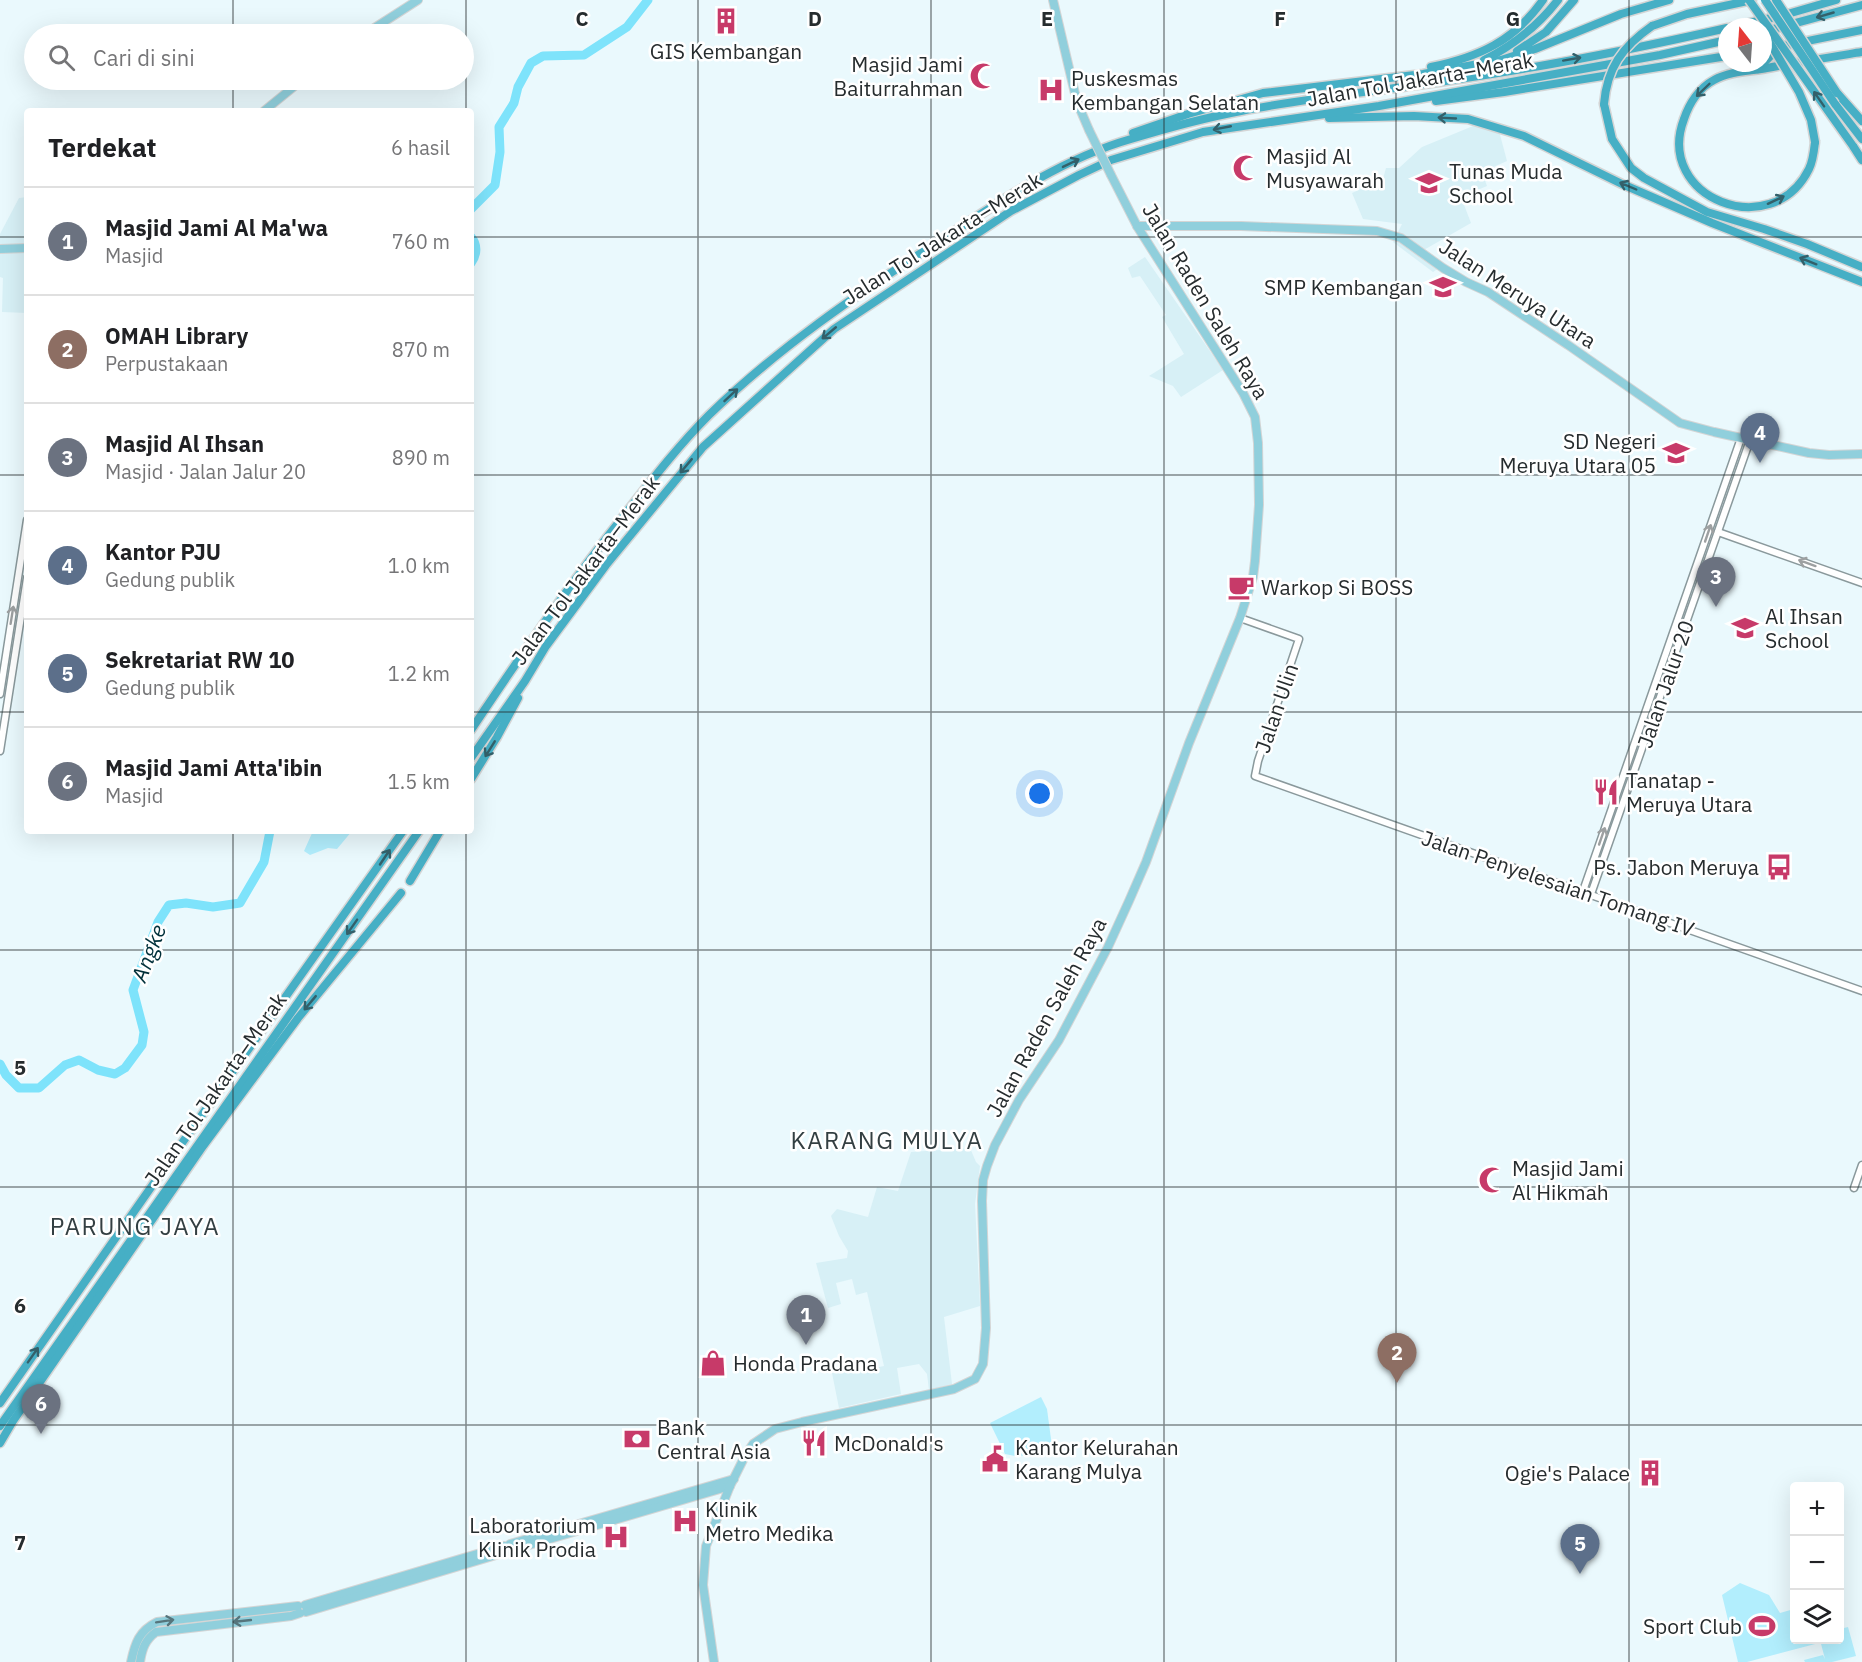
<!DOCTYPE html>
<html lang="id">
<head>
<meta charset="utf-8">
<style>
  :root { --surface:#fff; --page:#f2f2f2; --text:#202124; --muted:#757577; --line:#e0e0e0; --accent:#7c3aed }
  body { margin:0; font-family:"IBM Plex Sans",sans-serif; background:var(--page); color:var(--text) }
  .controls { position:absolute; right:18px; bottom:18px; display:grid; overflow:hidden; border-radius:6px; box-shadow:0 6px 24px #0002 }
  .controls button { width:54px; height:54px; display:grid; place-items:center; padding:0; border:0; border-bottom:2px solid var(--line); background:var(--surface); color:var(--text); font:30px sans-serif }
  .compass { position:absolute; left:1718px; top:18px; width:54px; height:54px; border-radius:50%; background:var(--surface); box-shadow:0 6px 24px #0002; rotate:343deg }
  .you { position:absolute; left:1040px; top:794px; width:21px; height:21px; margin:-15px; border:4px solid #fff; border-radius:50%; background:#1a73e8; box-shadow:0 0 0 9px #1a73e833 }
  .badge { display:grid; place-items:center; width:39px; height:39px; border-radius:50%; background:var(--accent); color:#fff; font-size:20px; font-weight:700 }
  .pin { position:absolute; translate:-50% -50px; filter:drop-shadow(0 2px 3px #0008) }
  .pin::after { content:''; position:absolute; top:32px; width:21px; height:18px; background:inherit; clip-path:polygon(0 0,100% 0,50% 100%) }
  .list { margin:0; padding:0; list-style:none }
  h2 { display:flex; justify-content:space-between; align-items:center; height:78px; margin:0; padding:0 24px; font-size:26px }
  h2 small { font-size:20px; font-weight:400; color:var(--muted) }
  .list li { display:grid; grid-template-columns:39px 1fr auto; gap:18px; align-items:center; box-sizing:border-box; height:108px; padding:0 24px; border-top:2px solid var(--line) }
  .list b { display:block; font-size:22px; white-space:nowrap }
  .list p { margin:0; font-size:20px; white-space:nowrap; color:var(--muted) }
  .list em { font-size:20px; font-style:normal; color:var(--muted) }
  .icon { flex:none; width:33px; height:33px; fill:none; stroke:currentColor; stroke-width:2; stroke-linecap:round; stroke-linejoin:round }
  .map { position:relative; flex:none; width:1862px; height:1662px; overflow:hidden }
  .search { position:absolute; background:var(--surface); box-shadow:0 6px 24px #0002; left:24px; top:24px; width:450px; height:66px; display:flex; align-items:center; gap:15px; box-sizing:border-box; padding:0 21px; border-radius:33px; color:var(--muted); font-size:22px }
  .panel { position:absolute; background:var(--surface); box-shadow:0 6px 24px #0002; left:24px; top:108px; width:450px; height:726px; border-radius:6px }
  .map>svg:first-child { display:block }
</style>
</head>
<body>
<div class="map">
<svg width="1862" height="1662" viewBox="0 0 1862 1662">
  <rect width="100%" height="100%" fill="#eaf9fd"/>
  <g fill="#d7f0f6">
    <polygon points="1473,126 1499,131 1507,161 1482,172 1487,186 1461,197 1471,223 1422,251 1442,266 1433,272 1393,242 1402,224 1363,219 1352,193 1383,179 1386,168 1399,168 1422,147"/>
    <polygon points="27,197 27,313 2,312 3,278 0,277 0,234 19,198"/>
    <polygon points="1145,257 1223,370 1181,397 1173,386 1149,376 1184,354 1162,317 1166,315 1140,276 1132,278 1128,268"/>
    <polygon points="970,1148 976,1162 980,1166 975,1204 980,1306 944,1317 952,1384 929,1390 927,1374 919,1364 897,1368 901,1394 839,1408 831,1368 847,1366 850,1373 884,1366 867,1292 856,1295 852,1279 836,1283 841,1304 828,1308 816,1263 847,1258 848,1251 839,1236 831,1216 837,1209 868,1217 877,1187 898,1191 911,1152"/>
  </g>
  <g fill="#b2eefd">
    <polygon points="313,831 352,831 337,849 328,848 310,855 304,851"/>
    <polygon points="1041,1397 1047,1409 1053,1454 1015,1456 1005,1454 990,1423"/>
    <polygon points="1740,1583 1769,1595 1780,1613 1794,1609 1794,1640 1818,1640 1819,1643 1747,1662 1738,1662 1722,1595"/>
    <polygon points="1848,1627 1856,1656 1832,1662 1805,1662 1804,1660 1823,1655 1825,1659 1820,1640 1840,1640 1840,1629"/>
  </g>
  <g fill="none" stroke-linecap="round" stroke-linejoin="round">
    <g stroke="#7ee3fb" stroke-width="9">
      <polyline points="471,209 495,185 500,152 499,127 514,103 518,87 531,63 543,56 584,55 627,27 648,0"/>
      <path d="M471 237C478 245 477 255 471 263"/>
      <polyline points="0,1064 6,1075 19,1088 39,1088 65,1065 79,1060 98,1070 115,1074 125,1068 142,1045 144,1032 133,990 158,922 169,905 186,903 213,907 240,903 264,862 270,831"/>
    </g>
    <g stroke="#8a999c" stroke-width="9">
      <g id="minor">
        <polyline points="1718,532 1862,583"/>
        <polyline points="1240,618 1299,639 1258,761 1255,776 1862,991"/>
        <polyline points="0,694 27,520"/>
        <polyline points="0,751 27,578"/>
        <polyline points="1583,891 1741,438"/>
        <polyline points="1591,894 1750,440"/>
        <polyline points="1854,1188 1862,1165"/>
      </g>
    </g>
    <g stroke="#d4d5d5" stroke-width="10">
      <g id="major">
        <polyline points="1053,0 1077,102 1089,130"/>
        <polyline points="365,34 418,0"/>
        <polyline points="264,111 302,80"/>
        <polyline points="1137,226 1241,226 1377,231 1401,238 1443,268 1466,282 1488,292 1568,345 1680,423 1714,432 1809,453 1829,455 1862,454"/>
        <polyline points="0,249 27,248"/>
        <polyline points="510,1544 734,1479"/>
        <polyline points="512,1550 730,1486"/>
        <polyline points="305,1605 504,1546"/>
        <polyline points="306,1612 506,1552"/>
        <path d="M131 1662C135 1643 139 1631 157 1622L298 1606"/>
        <path d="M140 1662C142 1649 145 1640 156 1632L291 1616 300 1613"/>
        <polyline points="714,1662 703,1585 706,1546 730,1486 746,1454 753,1444 775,1429 802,1422 954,1389 975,1379 983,1364 986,1328 982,1201 983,1180 987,1166 995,1145 1019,1100 1059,1040 1108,947 1129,901 1146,862 1189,743 1240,618 1253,577 1255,561 1259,505 1258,443 1255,417 1243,393 1137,226 1111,175"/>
      </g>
    </g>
    <g stroke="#d4d5d5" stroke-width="11">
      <g id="highway">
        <polyline points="1652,26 1687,14 1752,0"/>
        <polyline points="1732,27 1784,15 1836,0"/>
        <polyline points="1766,31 1862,5"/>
        <polyline points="1763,50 1862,30"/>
        <polyline points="1517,51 1546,32 1574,0"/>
        <path d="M1484 60C1514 45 1537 27 1558 0"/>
        <path d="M1431 67C1479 57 1514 41 1543 0"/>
        <polyline points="1758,69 1778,48"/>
        <polyline points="1837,93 1862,121"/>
        <polyline points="1436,101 1504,92 1727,56"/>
        <polyline points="1604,104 1612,139 1631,168 1644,178 1707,212 1764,229 1807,244 1862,267"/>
        <polyline points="1835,104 1862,139"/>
        <polyline points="1329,118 1414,116 1468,119 1524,136 1622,184 1712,223 1862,282"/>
        <polyline points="1133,133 1188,114 1263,93 1423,74 1501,60 1535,49 1621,14 1669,0"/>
        <path d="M1815 142C1814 151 1813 161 1809 169 1772 244 1654 198 1684 119 1689 104 1699 88 1714 80 1730 71 1750 71 1767 68 1799 62 1831 57 1862 52"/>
        <polyline points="1853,146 1862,160"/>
        <path d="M471 730C522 654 573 579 630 508 655 476 680 444 709 415 778 348 857 294 938 242 999 202 1061 159 1131 139 1167 128 1204 118 1241 111 1313 97 1387 90 1459 79 1549 66 1639 48 1727 28"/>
        <polyline points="471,758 525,681 546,646 606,565 703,447 834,329 1011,211 1079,175 1111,160 1203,132 1379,106 1660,55 1727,40"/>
        <polyline points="471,779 497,737 518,698"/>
        <polyline points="410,881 440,831"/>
        <polyline points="0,1403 182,1143 403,831"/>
        <polyline points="0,1426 419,831"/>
        <polyline points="0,1443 13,1421 203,1146 298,1018 401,893"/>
      </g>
    </g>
    <use href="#minor" stroke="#fff" stroke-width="6"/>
    <use href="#major" stroke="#90cfdc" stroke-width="8"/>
    <use href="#highway" stroke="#46afc5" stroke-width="8"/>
    <g stroke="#d4d5d5" stroke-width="10" stroke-linecap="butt">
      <polyline id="major-bridge" points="1089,130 1111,175"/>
    </g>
    <g stroke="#d4d5d5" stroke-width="11" stroke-linecap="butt">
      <g id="highway-bridge">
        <polyline points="1749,0 1853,146"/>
        <polyline points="1765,0 1835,104"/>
        <polyline points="1776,0 1837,93"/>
        <polyline points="1763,31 1799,92 1811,120 1815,142"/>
        <path d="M1604 104C1607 68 1622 47 1652 26"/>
      </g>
    </g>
    <use href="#major-bridge" stroke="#90cfdc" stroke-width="8"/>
    <use href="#highway-bridge" stroke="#46afc5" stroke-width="8"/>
  </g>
  <defs><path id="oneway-shaft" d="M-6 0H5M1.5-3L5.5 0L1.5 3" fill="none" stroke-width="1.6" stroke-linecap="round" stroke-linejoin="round" transform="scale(1.5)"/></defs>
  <g stroke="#33606a">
    <use href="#oneway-shaft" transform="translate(1825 15) rotate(164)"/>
    <use href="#oneway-shaft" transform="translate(1572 59) rotate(-10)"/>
    <use href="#oneway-shaft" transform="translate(1703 90) rotate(136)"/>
    <use href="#oneway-shaft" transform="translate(1819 99) rotate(-125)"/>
    <use href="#oneway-shaft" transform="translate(1447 118) rotate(-177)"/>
    <use href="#oneway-shaft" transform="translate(1222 128) rotate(169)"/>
    <use href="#oneway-shaft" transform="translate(1071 163) rotate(-26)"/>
    <use href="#oneway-shaft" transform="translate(1628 186) rotate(-157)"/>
    <use href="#oneway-shaft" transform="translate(1776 200) rotate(-25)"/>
    <use href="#oneway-shaft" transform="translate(1808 261) rotate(-158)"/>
    <use href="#oneway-shaft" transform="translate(829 333) rotate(140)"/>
    <use href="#oneway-shaft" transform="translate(731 395) rotate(-43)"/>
    <use href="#oneway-shaft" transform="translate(686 466) rotate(130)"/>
    <use href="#oneway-shaft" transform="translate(490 749) rotate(122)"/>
    <use href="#oneway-shaft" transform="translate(385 857) rotate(-56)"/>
    <use href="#oneway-shaft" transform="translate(352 927) rotate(125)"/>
    <use href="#oneway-shaft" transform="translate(310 1003) rotate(130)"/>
    <use href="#oneway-shaft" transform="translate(33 1355) rotate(-55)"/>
  </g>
  <g stroke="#9da0a1">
    <use href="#oneway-shaft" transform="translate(1708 533) rotate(-71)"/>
    <use href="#oneway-shaft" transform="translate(1807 563) rotate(-160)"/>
    <use href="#oneway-shaft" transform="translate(12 615) rotate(-81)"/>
    <use href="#oneway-shaft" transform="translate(1602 836) rotate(-71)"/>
  </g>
  <g stroke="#56757c">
    <use href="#oneway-shaft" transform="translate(165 1621) rotate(-9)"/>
    <use href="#oneway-shaft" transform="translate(242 1621) rotate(174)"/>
  </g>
  <path fill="none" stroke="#262c2e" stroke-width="1.5" stroke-opacity="0.55" d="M233 0V34M466 0V111M698 0V1662M931 0V1662M1164 0V1662M1396 0V1662M1629 0V1662M233 80V111M0 237H27M471 237H1862M0 475H27M471 475H1862M0 712H27M471 712H1862M233 831V1662M466 831V1662M0 950H1862M0 1187H1862M0 1425H1862"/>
  <defs>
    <g id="building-bare" transform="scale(2.07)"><path d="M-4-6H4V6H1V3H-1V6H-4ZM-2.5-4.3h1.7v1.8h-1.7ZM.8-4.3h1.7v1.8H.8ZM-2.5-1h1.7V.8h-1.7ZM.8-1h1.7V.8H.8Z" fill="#c73a69" stroke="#fff" stroke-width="2.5" paint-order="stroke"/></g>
    <g id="mosque-bare" transform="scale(2.07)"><path d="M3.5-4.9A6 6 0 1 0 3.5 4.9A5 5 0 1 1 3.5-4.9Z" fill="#c73a69" stroke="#fff" stroke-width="2.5" paint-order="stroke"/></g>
    <g id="hospital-bare" transform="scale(2.07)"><path d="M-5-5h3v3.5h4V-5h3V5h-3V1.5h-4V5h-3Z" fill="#c73a69" stroke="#fff" stroke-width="2.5" paint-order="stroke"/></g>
    <g id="school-bare" transform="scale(2.07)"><path d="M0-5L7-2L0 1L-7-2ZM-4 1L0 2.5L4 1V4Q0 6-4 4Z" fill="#c73a69" stroke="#fff" stroke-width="2.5" paint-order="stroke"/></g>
    <g id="cafe-bare" transform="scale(2.07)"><path d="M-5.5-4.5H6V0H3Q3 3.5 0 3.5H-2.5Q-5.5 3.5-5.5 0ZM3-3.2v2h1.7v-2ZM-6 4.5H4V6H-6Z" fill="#c73a69" stroke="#fff" stroke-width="2.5" paint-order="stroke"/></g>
    <g id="restaurant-bare" transform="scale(2.07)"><path d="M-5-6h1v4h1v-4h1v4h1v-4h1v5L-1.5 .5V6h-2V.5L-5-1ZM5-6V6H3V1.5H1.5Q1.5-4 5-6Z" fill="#c73a69" stroke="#fff" stroke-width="2.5" paint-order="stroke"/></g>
    <g id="bus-bare" transform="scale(2.07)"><path d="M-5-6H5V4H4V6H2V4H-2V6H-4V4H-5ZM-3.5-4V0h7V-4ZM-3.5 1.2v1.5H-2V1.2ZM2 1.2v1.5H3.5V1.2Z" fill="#c73a69" stroke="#fff" stroke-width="2.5" paint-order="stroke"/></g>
    <g id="shop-bare" transform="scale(2.07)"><path d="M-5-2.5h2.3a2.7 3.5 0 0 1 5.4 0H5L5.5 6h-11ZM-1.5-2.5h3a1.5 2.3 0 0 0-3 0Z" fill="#c73a69" stroke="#fff" stroke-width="2.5" paint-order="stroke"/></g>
    <g id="bank-bare" transform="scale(2.07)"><path d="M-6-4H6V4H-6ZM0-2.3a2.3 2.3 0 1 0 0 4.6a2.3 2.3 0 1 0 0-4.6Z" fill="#c73a69" stroke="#fff" stroke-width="2.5" paint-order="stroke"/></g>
    <g id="civic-bare" transform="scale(2.07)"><path d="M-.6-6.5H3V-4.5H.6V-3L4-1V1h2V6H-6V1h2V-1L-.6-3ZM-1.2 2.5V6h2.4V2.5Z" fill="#c73a69" stroke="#fff" stroke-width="2.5" paint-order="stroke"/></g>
    <g id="stadium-bare" transform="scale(2.07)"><path d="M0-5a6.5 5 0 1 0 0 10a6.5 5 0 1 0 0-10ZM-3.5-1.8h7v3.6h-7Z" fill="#c73a69" stroke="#fff" stroke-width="2.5" paint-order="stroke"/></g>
  </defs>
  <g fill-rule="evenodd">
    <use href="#building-bare" x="726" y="21"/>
    <use href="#mosque-bare" x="983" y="76"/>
    <use href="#hospital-bare" x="1051" y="90"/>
    <use href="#mosque-bare" x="1246" y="168"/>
    <use href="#school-bare" x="1429" y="183"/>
    <use href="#school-bare" x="1443" y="287"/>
    <use href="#school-bare" x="1676" y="453"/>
    <use href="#cafe-bare" x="1241" y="587"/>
    <use href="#school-bare" x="1745" y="628"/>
    <use href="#restaurant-bare" x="1606" y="792"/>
    <use href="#bus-bare" x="1779" y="867"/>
    <use href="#mosque-bare" x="1492" y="1180"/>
    <use href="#shop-bare" x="713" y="1363"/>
    <use href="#bank-bare" x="637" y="1439"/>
    <use href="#restaurant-bare" x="814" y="1443"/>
    <use href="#civic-bare" x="995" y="1459"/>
    <use href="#building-bare" x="1650" y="1473"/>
    <use href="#hospital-bare" x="685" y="1521"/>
    <use href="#hospital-bare" x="616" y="1537"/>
    <use href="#stadium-bare" x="1762" y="1626"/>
  </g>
  <g text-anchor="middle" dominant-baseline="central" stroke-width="5" stroke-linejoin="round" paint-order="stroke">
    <g font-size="21" fill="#262c2e" stroke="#fff" text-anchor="start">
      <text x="726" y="51" text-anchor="middle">GIS Kembangan</text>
      <text x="963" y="64" text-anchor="end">Masjid Jami<tspan x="963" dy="24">Baiturrahman</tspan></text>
      <text x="1071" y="78">Puskesmas<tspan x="1071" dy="24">Kembangan Selatan</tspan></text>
      <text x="1266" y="156">Masjid Al<tspan x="1266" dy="24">Musyawarah</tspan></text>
      <text x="1449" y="171">Tunas Muda<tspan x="1449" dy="24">School</tspan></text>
      <text x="1423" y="287" text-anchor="end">SMP Kembangan</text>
      <text x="1656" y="441" text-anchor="end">SD Negeri<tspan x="1656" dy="24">Meruya Utara 05</tspan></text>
      <text x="1261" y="587">Warkop Si BOSS</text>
      <text x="1765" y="616">Al Ihsan<tspan x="1765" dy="24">School</tspan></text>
      <text x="1626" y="780">Tanatap -<tspan x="1626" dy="24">Meruya Utara</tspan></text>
      <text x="1759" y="867" text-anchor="end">Ps. Jabon Meruya</text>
      <text x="1512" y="1168">Masjid Jami<tspan x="1512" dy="24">Al Hikmah</tspan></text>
      <text x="733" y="1363">Honda Pradana</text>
      <text x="657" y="1427">Bank<tspan x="657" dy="24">Central Asia</tspan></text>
      <text x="834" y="1443">McDonald's</text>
      <text x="1015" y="1447">Kantor Kelurahan<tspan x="1015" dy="24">Karang Mulya</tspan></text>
      <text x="1630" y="1473" text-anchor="end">Ogie's Palace</text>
      <text x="705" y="1509">Klinik<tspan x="705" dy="24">Metro Medika</tspan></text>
      <text x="596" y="1525" text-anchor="end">Laboratorium<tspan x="596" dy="24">Klinik Prodia</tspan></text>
      <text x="1742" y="1626" text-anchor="end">Sport Club</text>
    </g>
    <g font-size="21" fill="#262c2e" stroke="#fff">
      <text transform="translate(1420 79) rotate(-10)">Jalan Tol Jakarta–Merak</text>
      <text transform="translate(942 238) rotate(-32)">Jalan Tol Jakarta–Merak</text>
      <text transform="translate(1518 293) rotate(33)">Jalan Meruya Utara</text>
      <text transform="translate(1206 301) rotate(59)">Jalan Raden Saleh Raya</text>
      <text transform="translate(585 570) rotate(-53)">Jalan Tol Jakarta–Merak</text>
      <text transform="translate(1665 684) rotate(-71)">Jalan Jalur 20</text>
      <text transform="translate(1276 708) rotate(-71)">Jalan Ulin</text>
      <text transform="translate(1558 883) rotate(19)">Jalan Penyelesaian Tomang IV</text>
      <text transform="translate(1046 1017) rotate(-61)">Jalan Raden Saleh Raya</text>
      <text transform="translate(215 1089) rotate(-55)">Jalan Tol Jakarta–Merak</text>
    </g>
    <g font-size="22" font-style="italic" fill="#00303a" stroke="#fff">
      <text transform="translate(148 953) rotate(-69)">Angke</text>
    </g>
    <g font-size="24" letter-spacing="1.5" fill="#333f42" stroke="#fff">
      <text x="887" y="1140">KARANG MULYA</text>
      <text x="135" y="1226">PARUNG JAYA</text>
    </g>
  </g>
  <g font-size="20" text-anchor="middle" font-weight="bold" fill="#262c2e" stroke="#fff" stroke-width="5" stroke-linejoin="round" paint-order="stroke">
    <text x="582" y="26">C</text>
    <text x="815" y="26">D</text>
    <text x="1047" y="26">E</text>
    <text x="1280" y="26">F</text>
    <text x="1513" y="26">G</text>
    <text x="20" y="1075">5</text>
    <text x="20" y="1313">6</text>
    <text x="20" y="1550">7</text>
  </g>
</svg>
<div class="controls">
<button>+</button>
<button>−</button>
<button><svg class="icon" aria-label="layers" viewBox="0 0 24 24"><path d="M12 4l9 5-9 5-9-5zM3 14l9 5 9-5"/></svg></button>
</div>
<svg class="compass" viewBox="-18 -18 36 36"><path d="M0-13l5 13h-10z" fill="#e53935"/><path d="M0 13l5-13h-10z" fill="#757577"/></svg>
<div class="you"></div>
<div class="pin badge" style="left:806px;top:1345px;background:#6b7280">1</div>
<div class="pin badge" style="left:1397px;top:1383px;background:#8d6e63">2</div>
<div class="pin badge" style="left:1716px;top:607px;background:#6b7280">3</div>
<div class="pin badge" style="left:1760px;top:463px;background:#5c6f8a">4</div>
<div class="pin badge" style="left:1580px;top:1574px;background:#5c6f8a">5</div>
<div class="pin badge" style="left:41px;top:1434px;background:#6b7280">6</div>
<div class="search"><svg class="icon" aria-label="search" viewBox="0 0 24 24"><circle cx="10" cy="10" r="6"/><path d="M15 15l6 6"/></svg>Cari di sini</div>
<section class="panel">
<h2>Terdekat<small>6 hasil</small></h2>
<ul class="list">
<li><span class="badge" style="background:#6b7280">1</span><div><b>Masjid Jami Al Ma'wa</b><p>Masjid</p></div><em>760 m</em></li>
<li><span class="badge" style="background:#8d6e63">2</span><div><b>OMAH Library</b><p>Perpustakaan</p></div><em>870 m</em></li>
<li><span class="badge" style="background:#6b7280">3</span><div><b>Masjid Al Ihsan</b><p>Masjid · Jalan Jalur 20</p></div><em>890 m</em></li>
<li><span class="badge" style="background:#5c6f8a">4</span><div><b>Kantor PJU</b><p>Gedung publik</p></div><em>1.0 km</em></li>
<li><span class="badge" style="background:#5c6f8a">5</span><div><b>Sekretariat RW 10</b><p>Gedung publik</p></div><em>1.2 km</em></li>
<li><span class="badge" style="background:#6b7280">6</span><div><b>Masjid Jami Atta'ibin</b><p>Masjid</p></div><em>1.5 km</em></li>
</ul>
</section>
</div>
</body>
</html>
